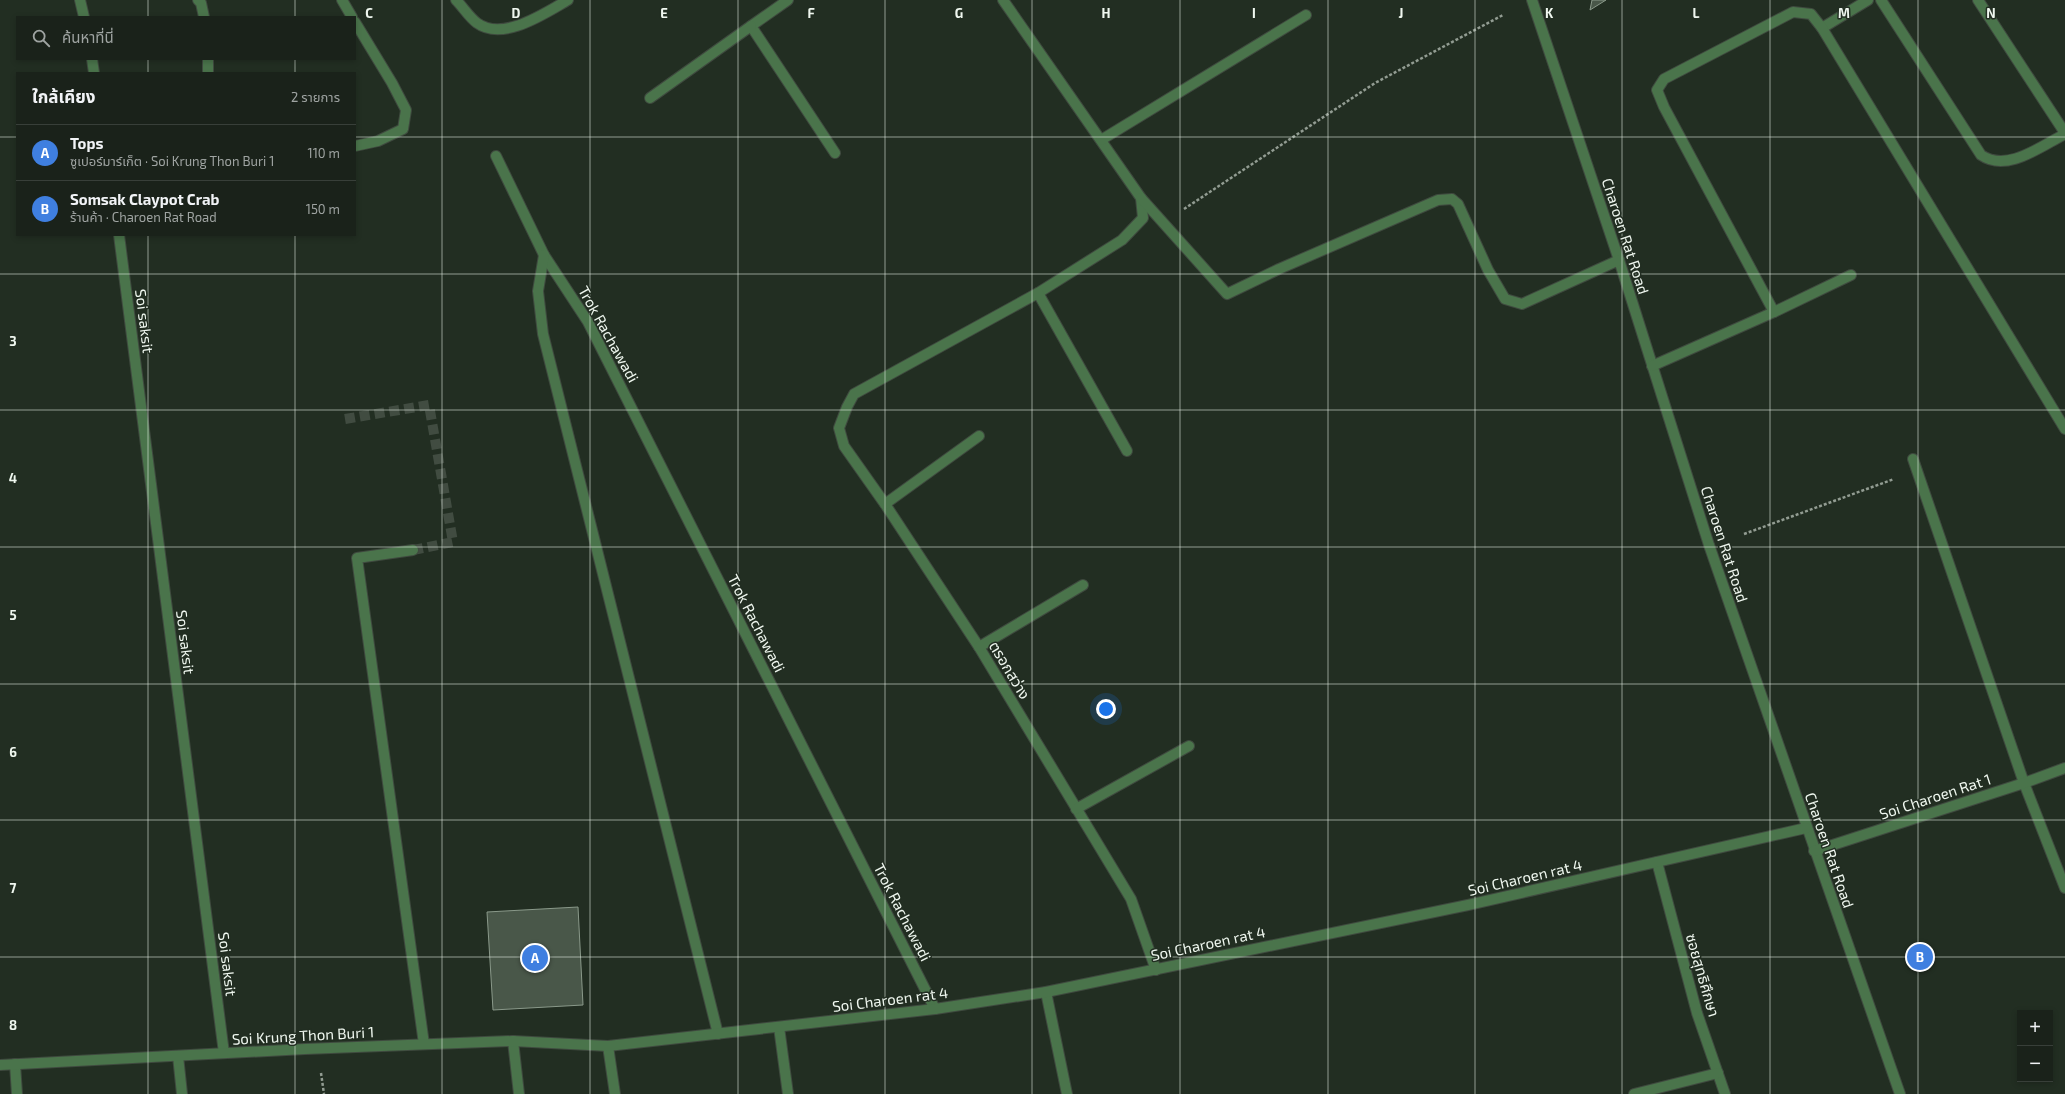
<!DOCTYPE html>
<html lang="th">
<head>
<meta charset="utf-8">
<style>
  :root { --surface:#1a221a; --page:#232a23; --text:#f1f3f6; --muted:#9fa4a2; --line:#383f39; --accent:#0b8043 }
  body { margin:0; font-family:"Exo 2","Noto Sans Thai",sans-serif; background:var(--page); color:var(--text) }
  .controls { position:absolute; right:12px; bottom:12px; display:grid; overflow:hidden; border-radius:0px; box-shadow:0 2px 6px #0003 }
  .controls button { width:36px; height:36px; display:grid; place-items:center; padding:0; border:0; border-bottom:1px solid var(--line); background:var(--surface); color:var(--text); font:20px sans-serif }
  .you { position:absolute; left:1106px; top:709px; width:14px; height:14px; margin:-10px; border:3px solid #fff; border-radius:50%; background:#1a73e8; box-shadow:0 0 0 6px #1a73e833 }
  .badge { display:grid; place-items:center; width:26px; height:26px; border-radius:50%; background:var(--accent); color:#fff; font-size:13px; font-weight:700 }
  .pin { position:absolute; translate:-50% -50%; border:2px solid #fff; box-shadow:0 1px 4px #0006 }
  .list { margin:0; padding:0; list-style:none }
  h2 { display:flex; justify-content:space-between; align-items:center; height:52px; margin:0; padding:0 16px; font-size:17px }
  h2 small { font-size:13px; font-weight:400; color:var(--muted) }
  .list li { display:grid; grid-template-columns:26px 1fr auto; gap:12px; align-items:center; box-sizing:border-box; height:56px; padding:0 16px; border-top:1px solid var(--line) }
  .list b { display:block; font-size:15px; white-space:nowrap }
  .list p { margin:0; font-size:13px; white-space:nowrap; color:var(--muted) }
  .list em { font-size:13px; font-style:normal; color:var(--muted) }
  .icon { flex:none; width:22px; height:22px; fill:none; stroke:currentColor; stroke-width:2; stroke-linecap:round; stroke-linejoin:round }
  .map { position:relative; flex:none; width:2065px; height:1094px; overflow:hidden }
  .search { position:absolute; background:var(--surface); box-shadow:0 2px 6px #0003; left:16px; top:16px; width:340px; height:44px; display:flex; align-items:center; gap:10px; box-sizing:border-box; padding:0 14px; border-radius:0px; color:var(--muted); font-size:15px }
  .panel { position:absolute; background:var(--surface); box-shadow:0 2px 6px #0003; left:16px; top:72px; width:340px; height:164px; border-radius:0px }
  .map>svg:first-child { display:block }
</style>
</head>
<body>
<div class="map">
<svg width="2065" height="1094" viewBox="0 0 2065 1094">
  <rect width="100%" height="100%" fill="#222e22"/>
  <g fill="#495749" stroke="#8a998a">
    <polygon points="1592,0 1606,0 1590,10"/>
    <polygon points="578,907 583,1005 493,1010 487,912"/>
  </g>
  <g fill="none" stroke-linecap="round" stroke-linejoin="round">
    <polyline stroke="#414c41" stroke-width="10" stroke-dasharray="10 5" stroke-linecap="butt" points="345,419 429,405 453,542 413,550"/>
    <g stroke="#3f4a3f" stroke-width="12">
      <g id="minor">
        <polyline points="80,0 84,17"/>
        <polyline points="198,0 201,3 204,17"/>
        <polyline points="342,0 352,17"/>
        <path d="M456 0C463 7 469 17 477 23 503 42 545 13 568 0"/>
        <polyline points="788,0 751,26 835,153"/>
        <polyline points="1003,0 1141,198 1143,218 1122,240 1038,293 854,394 847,407 839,428 844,446 885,504 979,647 1131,899 1156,970"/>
        <polyline points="1532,0 1619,260 1709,545 1900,1094"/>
        <path d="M1881 0 1981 155C2007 173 2041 146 2065 134"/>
        <polyline points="1978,0 2065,133"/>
        <polyline points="355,22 392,83 406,110 403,129 378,141 355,146"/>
        <polyline points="1822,28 1868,0"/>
        <polyline points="92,59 94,73"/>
        <polyline points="208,59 208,73"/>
        <polyline points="650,98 751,26"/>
        <polyline points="1101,140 1306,15"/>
        <polyline points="496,156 544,255 588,322 935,1009"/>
        <polyline points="1141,198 1227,294 1279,269 1438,200 1452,199 1458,204 1488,270 1505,299 1522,304 1619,260"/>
        <polyline points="119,235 224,1053"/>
        <polyline points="544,255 538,291 543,334 718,1034"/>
        <polyline points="1038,293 1127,451"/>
        <polyline points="1774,312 1664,107 1657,90 1664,79 1793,12 1811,14 1822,28 2065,429"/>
        <polyline points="1652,366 1774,312 1851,275"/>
        <polyline points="1913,459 2024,783 2065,888"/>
        <polyline points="885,504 979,436"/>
        <polyline points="413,550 357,558 424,1044"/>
        <polyline points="979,647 1083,585"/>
        <polyline points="1076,809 1189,746"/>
        <polyline points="1814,851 2024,783 2065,768"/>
        <polyline points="1657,862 1697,1013 1725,1094"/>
        <polyline points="1046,992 1067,1094"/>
        <polyline points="779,1027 788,1094"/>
        <polyline points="513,1041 519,1094"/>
        <polyline points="608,1046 615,1094"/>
        <polyline points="178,1056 182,1094"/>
        <polyline points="15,1064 17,1094"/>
        <polyline points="0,1065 305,1049 513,1041 608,1046 935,1009 1046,992 1468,905 1806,828"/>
        <polyline points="1634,1094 1718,1073"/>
      </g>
    </g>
    <g stroke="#929c92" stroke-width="2.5" stroke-dasharray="3 2" stroke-linecap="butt">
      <polyline points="1184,209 1375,83 1503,15"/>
      <polyline points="1744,534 1894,479"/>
      <polyline points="321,1073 324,1094"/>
    </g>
    <use href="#minor" stroke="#4a744b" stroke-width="10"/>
  </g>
  <path fill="none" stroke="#eff7ef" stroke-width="1" stroke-opacity="0.55" d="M148 0V17M295 0V17M442 0V1094M590 0V1094M738 0V1094M885 0V1094M1032 0V1094M1180 0V1094M1328 0V1094M1475 0V1094M1622 0V1094M1770 0V1094M1918 0V1094M148 59V73M295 59V73M0 137H17M355 137H2065M148 235V1094M295 235V1094M0 274H2065M0 410H2065M0 547H2065M0 684H2065M0 820H2065M0 957H2065"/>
  <g text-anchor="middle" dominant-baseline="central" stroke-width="3" stroke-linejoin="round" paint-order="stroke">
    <g font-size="15" fill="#eff7ef" stroke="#222e22">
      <text transform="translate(1626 236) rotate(72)">Charoen Rat Road</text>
      <text transform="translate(145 321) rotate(83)">Soi saksit</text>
      <text transform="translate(609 334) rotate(61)">Trok Rachawadi</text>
      <text transform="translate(1725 544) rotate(72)">Charoen Rat Road</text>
      <text transform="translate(757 623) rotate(63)">Trok Rachawadi</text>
      <text transform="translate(186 642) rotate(83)">Soi saksit</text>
      <text transform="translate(1010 670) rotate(59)">ตรอกสว่าง</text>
      <text transform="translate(1935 796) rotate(-18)">Soi Charoen Rat 1</text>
      <text transform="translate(1830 850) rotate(71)">Charoen Rat Road</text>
      <text transform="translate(1525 877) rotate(-13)">Soi Charoen rat 4</text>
      <text transform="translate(903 912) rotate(63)">Trok Rachawadi</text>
      <text transform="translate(1208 943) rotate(-12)">Soi Charoen rat 4</text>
      <text transform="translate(228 964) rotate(83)">Soi saksit</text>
      <text transform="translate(1703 975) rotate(74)">ซอยสุทธิศึกษา</text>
      <text transform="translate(890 999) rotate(-7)">Soi Charoen rat 4</text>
      <text transform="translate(303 1035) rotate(-3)">Soi Krung Thon Buri 1</text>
    </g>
  </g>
  <g font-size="13" text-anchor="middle" font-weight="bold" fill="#eff7ef" stroke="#222e22" stroke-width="3" stroke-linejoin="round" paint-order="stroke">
    <text x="369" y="18">C</text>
    <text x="516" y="18">D</text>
    <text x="664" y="18">E</text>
    <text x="811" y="18">F</text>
    <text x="959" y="18">G</text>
    <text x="1106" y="18">H</text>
    <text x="1254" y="18">I</text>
    <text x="1401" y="18">J</text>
    <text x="1549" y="18">K</text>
    <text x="1696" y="18">L</text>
    <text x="1844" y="18">M</text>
    <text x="1991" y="18">N</text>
    <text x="13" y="346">3</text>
    <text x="13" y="483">4</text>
    <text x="13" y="620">5</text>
    <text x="13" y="757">6</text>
    <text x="13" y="893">7</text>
    <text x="13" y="1030">8</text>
  </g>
</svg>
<div class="controls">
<button>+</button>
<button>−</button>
</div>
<div class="you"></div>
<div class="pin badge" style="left:535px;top:958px;background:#3f7fe0">A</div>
<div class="pin badge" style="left:1920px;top:957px;background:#3f7fe0">B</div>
<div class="search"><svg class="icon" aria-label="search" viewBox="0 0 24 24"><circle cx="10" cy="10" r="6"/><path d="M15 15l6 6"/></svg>ค้นหาที่นี่</div>
<section class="panel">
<h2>ใกล้เคียง<small>2 รายการ</small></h2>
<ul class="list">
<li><span class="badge" style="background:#3f7fe0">A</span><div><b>Tops</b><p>ซูเปอร์มาร์เก็ต · Soi Krung Thon Buri 1</p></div><em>110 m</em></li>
<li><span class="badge" style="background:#3f7fe0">B</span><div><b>Somsak Claypot Crab</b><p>ร้านค้า · Charoen Rat Road</p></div><em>150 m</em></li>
</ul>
</section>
</div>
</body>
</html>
